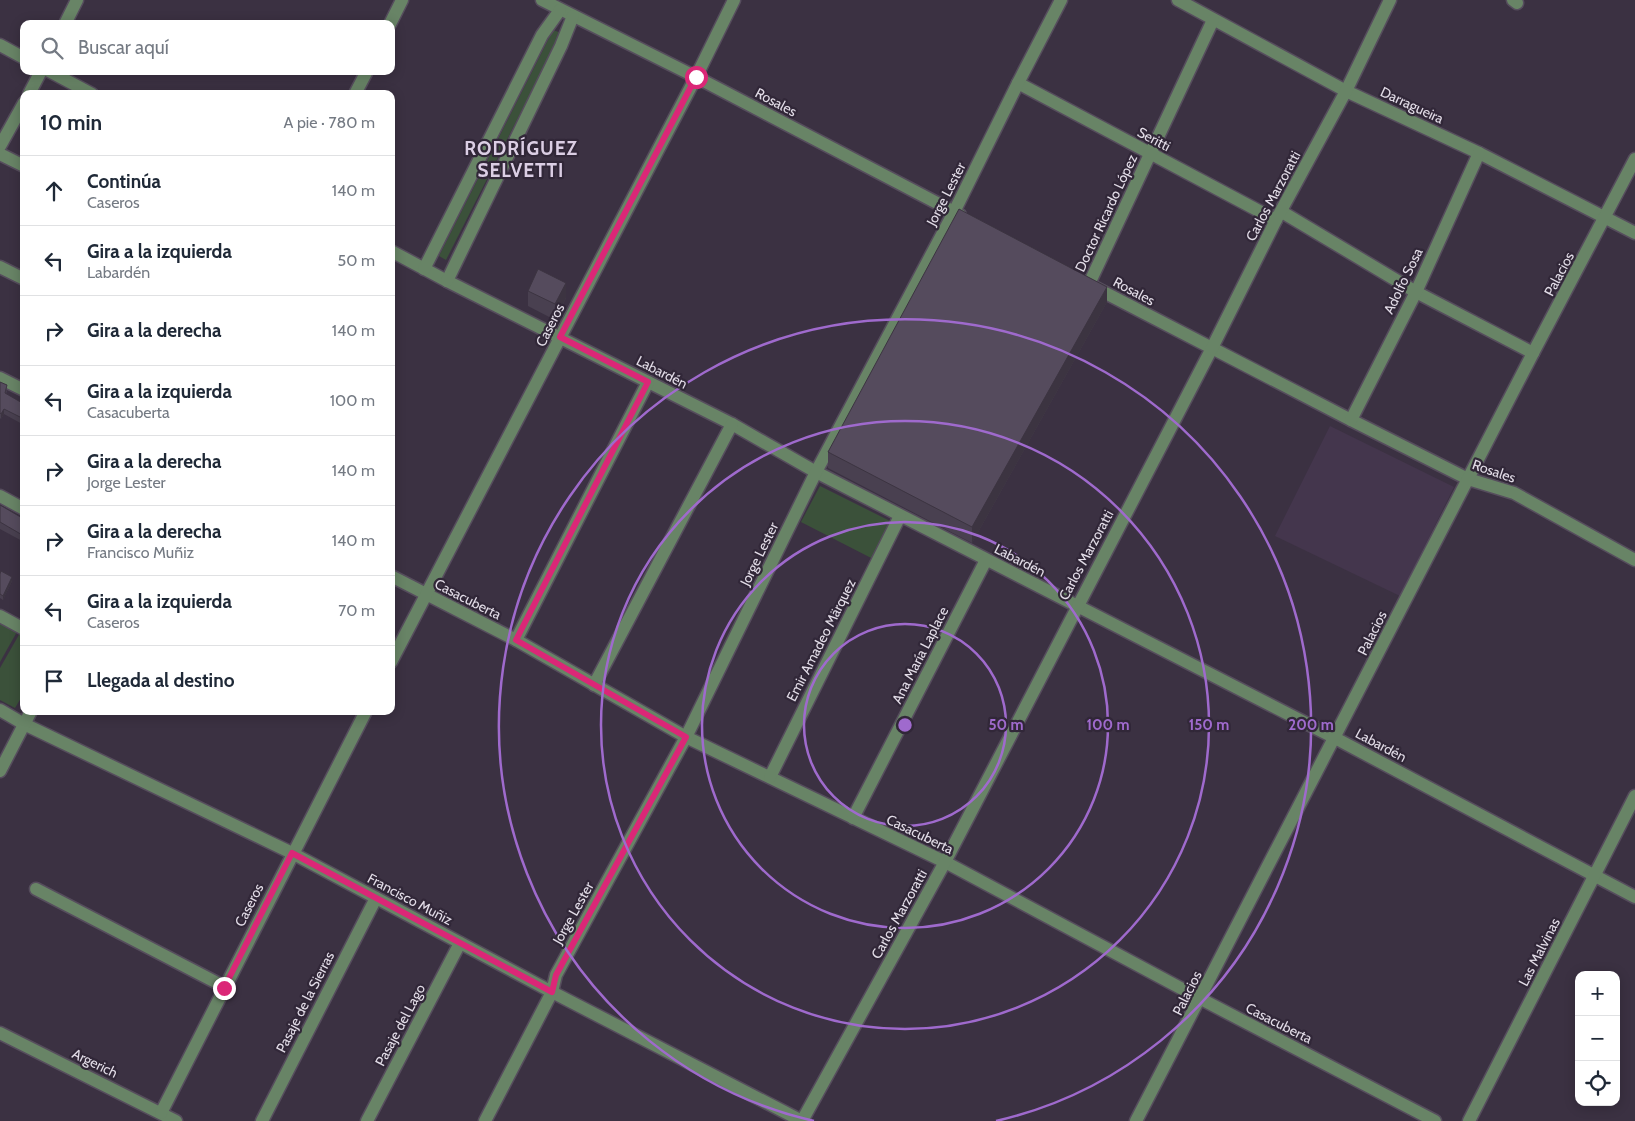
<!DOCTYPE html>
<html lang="es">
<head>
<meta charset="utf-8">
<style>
  :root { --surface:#fff; --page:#f2f2f3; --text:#1f2937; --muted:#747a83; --line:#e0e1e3 }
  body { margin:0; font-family:Cabin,sans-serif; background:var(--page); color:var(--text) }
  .controls { position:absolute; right:15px; bottom:15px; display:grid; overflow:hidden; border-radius:10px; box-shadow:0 2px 12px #0003 }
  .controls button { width:45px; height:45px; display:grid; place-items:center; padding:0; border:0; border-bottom:1px solid var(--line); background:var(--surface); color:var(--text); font:25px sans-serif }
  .stop { position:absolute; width:15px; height:15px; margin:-11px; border:4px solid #db2777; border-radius:50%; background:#fff }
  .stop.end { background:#db2777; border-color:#fff; box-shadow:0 1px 5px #0008 }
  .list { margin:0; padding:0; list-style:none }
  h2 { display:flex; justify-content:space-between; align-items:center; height:65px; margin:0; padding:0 20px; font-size:21px }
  h2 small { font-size:16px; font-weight:400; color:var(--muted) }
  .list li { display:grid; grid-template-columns:32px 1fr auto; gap:15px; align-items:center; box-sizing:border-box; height:70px; padding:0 20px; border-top:1px solid var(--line) }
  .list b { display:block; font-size:19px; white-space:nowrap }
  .list p { margin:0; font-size:16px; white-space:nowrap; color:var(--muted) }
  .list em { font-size:16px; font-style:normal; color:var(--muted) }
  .icon { flex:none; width:28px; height:28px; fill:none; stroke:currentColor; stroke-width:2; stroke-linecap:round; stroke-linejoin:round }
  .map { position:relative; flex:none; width:1635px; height:1121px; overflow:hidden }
  .search { position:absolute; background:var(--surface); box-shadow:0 2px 12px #0003; left:20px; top:20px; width:375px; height:55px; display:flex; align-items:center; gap:12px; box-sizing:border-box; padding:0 18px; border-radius:10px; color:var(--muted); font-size:19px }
  .panel { position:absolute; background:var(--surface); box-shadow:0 2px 12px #0003; left:20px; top:90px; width:375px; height:625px; border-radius:10px }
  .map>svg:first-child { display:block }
</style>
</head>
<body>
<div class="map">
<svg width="1635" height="1121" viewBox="0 0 1635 1121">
  <rect width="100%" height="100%" fill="#3b3142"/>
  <polygon fill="#44364d" points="1330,426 1454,487 1400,596 1275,536"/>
  <g fill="#3b513a">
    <polygon points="553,30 561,33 446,260 439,256"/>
    <polygon points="820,486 896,524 877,561 801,522"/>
    <polygon points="0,620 18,630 0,662"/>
    <polygon points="20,633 24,635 24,693 15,708 0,700 0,668"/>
  </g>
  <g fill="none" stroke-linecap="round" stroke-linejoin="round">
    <g stroke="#564d5d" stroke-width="15">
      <g id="minor">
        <polyline points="542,0 696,77 960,215"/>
        <polyline points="1178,0 1346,91 1479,153 1635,233"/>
        <polyline points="1513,0 1517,3"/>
        <polyline points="65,24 77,0"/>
        <polyline points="390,24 402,0"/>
        <polyline points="0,45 24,58"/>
        <polyline points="49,71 92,94"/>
        <polyline points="1018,83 1276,220"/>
        <polyline points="29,94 41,71"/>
        <polyline points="355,94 367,71"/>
        <polyline points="0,146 24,103"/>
        <polyline points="0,154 24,166"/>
        <polyline points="1282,212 1416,292 1533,353"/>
        <polyline points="391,251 447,281 732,424 816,472 1335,738 1635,897"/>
        <polyline points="0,267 24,279"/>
        <polyline points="424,269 542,35 560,10"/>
        <polyline points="447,281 561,46 573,16"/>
        <polyline points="1089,284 1213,20"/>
        <polyline points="1092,286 1351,420 1468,479 1514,493 1635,560"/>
        <polyline points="0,378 24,390"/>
        <polyline points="1351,420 1416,292 1479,153"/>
        <polyline points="0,496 24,509"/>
        <polyline points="391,576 516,640 686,737 945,862 1201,999 1435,1121"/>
        <polyline points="0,616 24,629"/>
        <polyline points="516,640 648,382"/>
        <polyline points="391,662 696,77 734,0"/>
        <polyline points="594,685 732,424"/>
        <polyline points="0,710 24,724 292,853 552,992 802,1121"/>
        <polyline points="0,771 31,711"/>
        <polyline points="770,777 900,516"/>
        <polyline points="853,818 986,560"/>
        <polyline points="36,889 225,987"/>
        <polyline points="0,1033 176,1121"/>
        <polyline points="161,1113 366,711"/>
        <polyline points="262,1121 376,898"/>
        <polyline points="367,1121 460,943"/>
        <polyline points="485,1121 552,992 556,975 686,737 816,472 954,212 1018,83 1061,0"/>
        <polyline points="802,1121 945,862 1212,348 1276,220 1346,91 1390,0"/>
        <polyline points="1136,1121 1533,353 1635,159"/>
        <polyline points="1469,1121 1635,796"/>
      </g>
    </g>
    <use href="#minor" stroke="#688466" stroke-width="12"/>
  </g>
  <g fill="#494050">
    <polygon points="528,291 566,298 555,320 528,306"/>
    <polygon points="1107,302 972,543 828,468 828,452"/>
    <polygon points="0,382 7,391 6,394 24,404 24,425 4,414 1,419 0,418"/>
    <polygon points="0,505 24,519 24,542 0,529"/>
    <polygon points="0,574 12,581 3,600 0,598"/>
  </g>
  <g fill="#3c3441">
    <polygon points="566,283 566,298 555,320 555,304"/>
    <polygon points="1107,287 1107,302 972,543 972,527"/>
    <polygon points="4,409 4,414 1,419 1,414"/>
    <polygon points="12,577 12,581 3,600 3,596"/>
  </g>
  <g fill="#554b5d" stroke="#3c3441">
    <polygon points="959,209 1107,287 972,527 828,452"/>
    <polygon points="538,269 566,283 555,304 528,291"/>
    <polygon points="0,382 7,385 5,393 24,404 24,419 4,409 1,414 0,413"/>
    <polygon points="0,505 24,519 24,536 0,522"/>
    <polygon points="1,571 12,577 3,596 0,594 0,574"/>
  </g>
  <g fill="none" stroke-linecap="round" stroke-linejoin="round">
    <polyline stroke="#db2777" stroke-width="6" points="224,988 292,853 552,992 556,975 686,737 516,640 648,382 560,337 696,77"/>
  </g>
  <g fill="none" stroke="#9f6acd" stroke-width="2.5">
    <circle cx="905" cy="725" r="101"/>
    <circle cx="905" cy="725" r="203"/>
    <circle cx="905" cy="725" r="304"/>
    <path d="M814 1121A406 406 0 1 1 996 1121"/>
  </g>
  <g text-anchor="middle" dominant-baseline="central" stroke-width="4.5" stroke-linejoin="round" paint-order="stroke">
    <g font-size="14" fill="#e3dde8" stroke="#312738">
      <text transform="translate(776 102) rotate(28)">Rosales</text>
      <text transform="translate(1412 105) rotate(25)">Darragueira</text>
      <text transform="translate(1154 139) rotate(28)">Seritti</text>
      <text transform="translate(946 194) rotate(-63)">Jorge Lester</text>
      <text transform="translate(1273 196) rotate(-62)">Carlos Marzoratti</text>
      <text transform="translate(1106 213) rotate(-65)">Doctor Ricardo López</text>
      <text transform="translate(1559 274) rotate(-62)">Palacios</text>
      <text transform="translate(1403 281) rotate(-64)">Adolfo Sosa</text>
      <text transform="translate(1134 291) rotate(28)">Rosales</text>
      <text transform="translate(550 325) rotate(-63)">Caseros</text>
      <text transform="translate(662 372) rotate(27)">Labardén</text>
      <text transform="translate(1494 471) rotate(19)">Rosales</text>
      <text transform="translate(759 554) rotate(-64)">Jorge Lester</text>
      <text transform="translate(1086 555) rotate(-62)">Carlos Marzoratti</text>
      <text transform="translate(1020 560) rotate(27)">Labardén</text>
      <text transform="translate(468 599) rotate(27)">Casacuberta</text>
      <text transform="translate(1372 633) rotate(-63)">Palacios</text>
      <text transform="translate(821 640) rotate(-63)">Emir Amadeo Märquez</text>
      <text transform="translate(920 655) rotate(-63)">Ana María Laplace</text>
      <text transform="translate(1381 745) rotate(28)">Labardén</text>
      <text transform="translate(920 834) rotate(26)">Casacuberta</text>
      <text transform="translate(410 899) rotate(28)">Francisco Muñiz</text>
      <text transform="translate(249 905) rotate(-63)">Caseros</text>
      <text transform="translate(573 913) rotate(-61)">Jorge Lester</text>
      <text transform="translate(899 914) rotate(-61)">Carlos Marzoratti</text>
      <text transform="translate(1539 952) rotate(-63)">Las Malvinas</text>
      <text transform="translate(1187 993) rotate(-63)">Palacios</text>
      <text transform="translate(305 1002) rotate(-63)">Pasaje de la Sierras</text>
      <text transform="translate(1279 1023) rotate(27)">Casacuberta</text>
      <text transform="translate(400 1025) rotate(-62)">Pasaje del Lago</text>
      <text transform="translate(95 1063) rotate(26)">Argerich</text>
    </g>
    <g font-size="19" font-weight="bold" letter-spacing="1" fill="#dbcee4" stroke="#312738">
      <text x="521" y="148">RODRÍGUEZ<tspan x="521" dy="22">SELVETTI</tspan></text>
    </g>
  </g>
  <circle cx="905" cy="725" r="8" fill="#9f6acd" stroke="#312738" stroke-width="2.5"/>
  <g font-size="15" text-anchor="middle" font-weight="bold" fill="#9f6acd" stroke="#312738" stroke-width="4.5" stroke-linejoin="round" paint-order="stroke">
    <text x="1006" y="730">50 m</text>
    <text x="1108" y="730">100 m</text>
    <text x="1209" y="730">150 m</text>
    <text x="1311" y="730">200 m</text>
  </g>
</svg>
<div class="controls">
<button>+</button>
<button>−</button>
<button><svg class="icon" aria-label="locate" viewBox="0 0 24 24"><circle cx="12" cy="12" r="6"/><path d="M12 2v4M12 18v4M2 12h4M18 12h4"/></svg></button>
</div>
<div class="stop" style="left:696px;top:77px"></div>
<div class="stop end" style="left:224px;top:988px"></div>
<div class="search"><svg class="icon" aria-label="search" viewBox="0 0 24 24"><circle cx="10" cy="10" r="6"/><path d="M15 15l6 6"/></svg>Buscar aquí</div>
<section class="panel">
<h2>10 min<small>A pie · 780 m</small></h2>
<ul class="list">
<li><svg class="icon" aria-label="ahead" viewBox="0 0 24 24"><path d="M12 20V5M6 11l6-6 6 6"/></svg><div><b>Continúa</b><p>Caseros</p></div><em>140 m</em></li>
<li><svg class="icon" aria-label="left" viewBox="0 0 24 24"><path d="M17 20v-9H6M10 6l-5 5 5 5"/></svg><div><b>Gira a la izquierda</b><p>Labardén</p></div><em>50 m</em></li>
<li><svg class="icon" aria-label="right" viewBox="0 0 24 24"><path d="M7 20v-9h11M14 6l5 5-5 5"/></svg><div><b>Gira a la derecha</b></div><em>140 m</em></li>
<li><svg class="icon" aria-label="left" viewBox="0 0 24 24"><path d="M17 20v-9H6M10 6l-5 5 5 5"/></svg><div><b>Gira a la izquierda</b><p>Casacuberta</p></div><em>100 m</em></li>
<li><svg class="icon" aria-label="right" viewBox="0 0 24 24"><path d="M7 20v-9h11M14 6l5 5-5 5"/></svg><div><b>Gira a la derecha</b><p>Jorge Lester</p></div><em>140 m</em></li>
<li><svg class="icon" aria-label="right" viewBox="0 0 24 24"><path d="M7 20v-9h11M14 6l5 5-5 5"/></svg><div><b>Gira a la derecha</b><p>Francisco Muñiz</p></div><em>140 m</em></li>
<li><svg class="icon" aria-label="left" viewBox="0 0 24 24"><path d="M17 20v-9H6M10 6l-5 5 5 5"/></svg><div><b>Gira a la izquierda</b><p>Caseros</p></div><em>70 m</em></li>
<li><svg class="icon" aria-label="arrive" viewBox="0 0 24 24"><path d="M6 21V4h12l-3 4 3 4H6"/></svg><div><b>Llegada al destino</b></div></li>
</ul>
</section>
</div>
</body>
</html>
